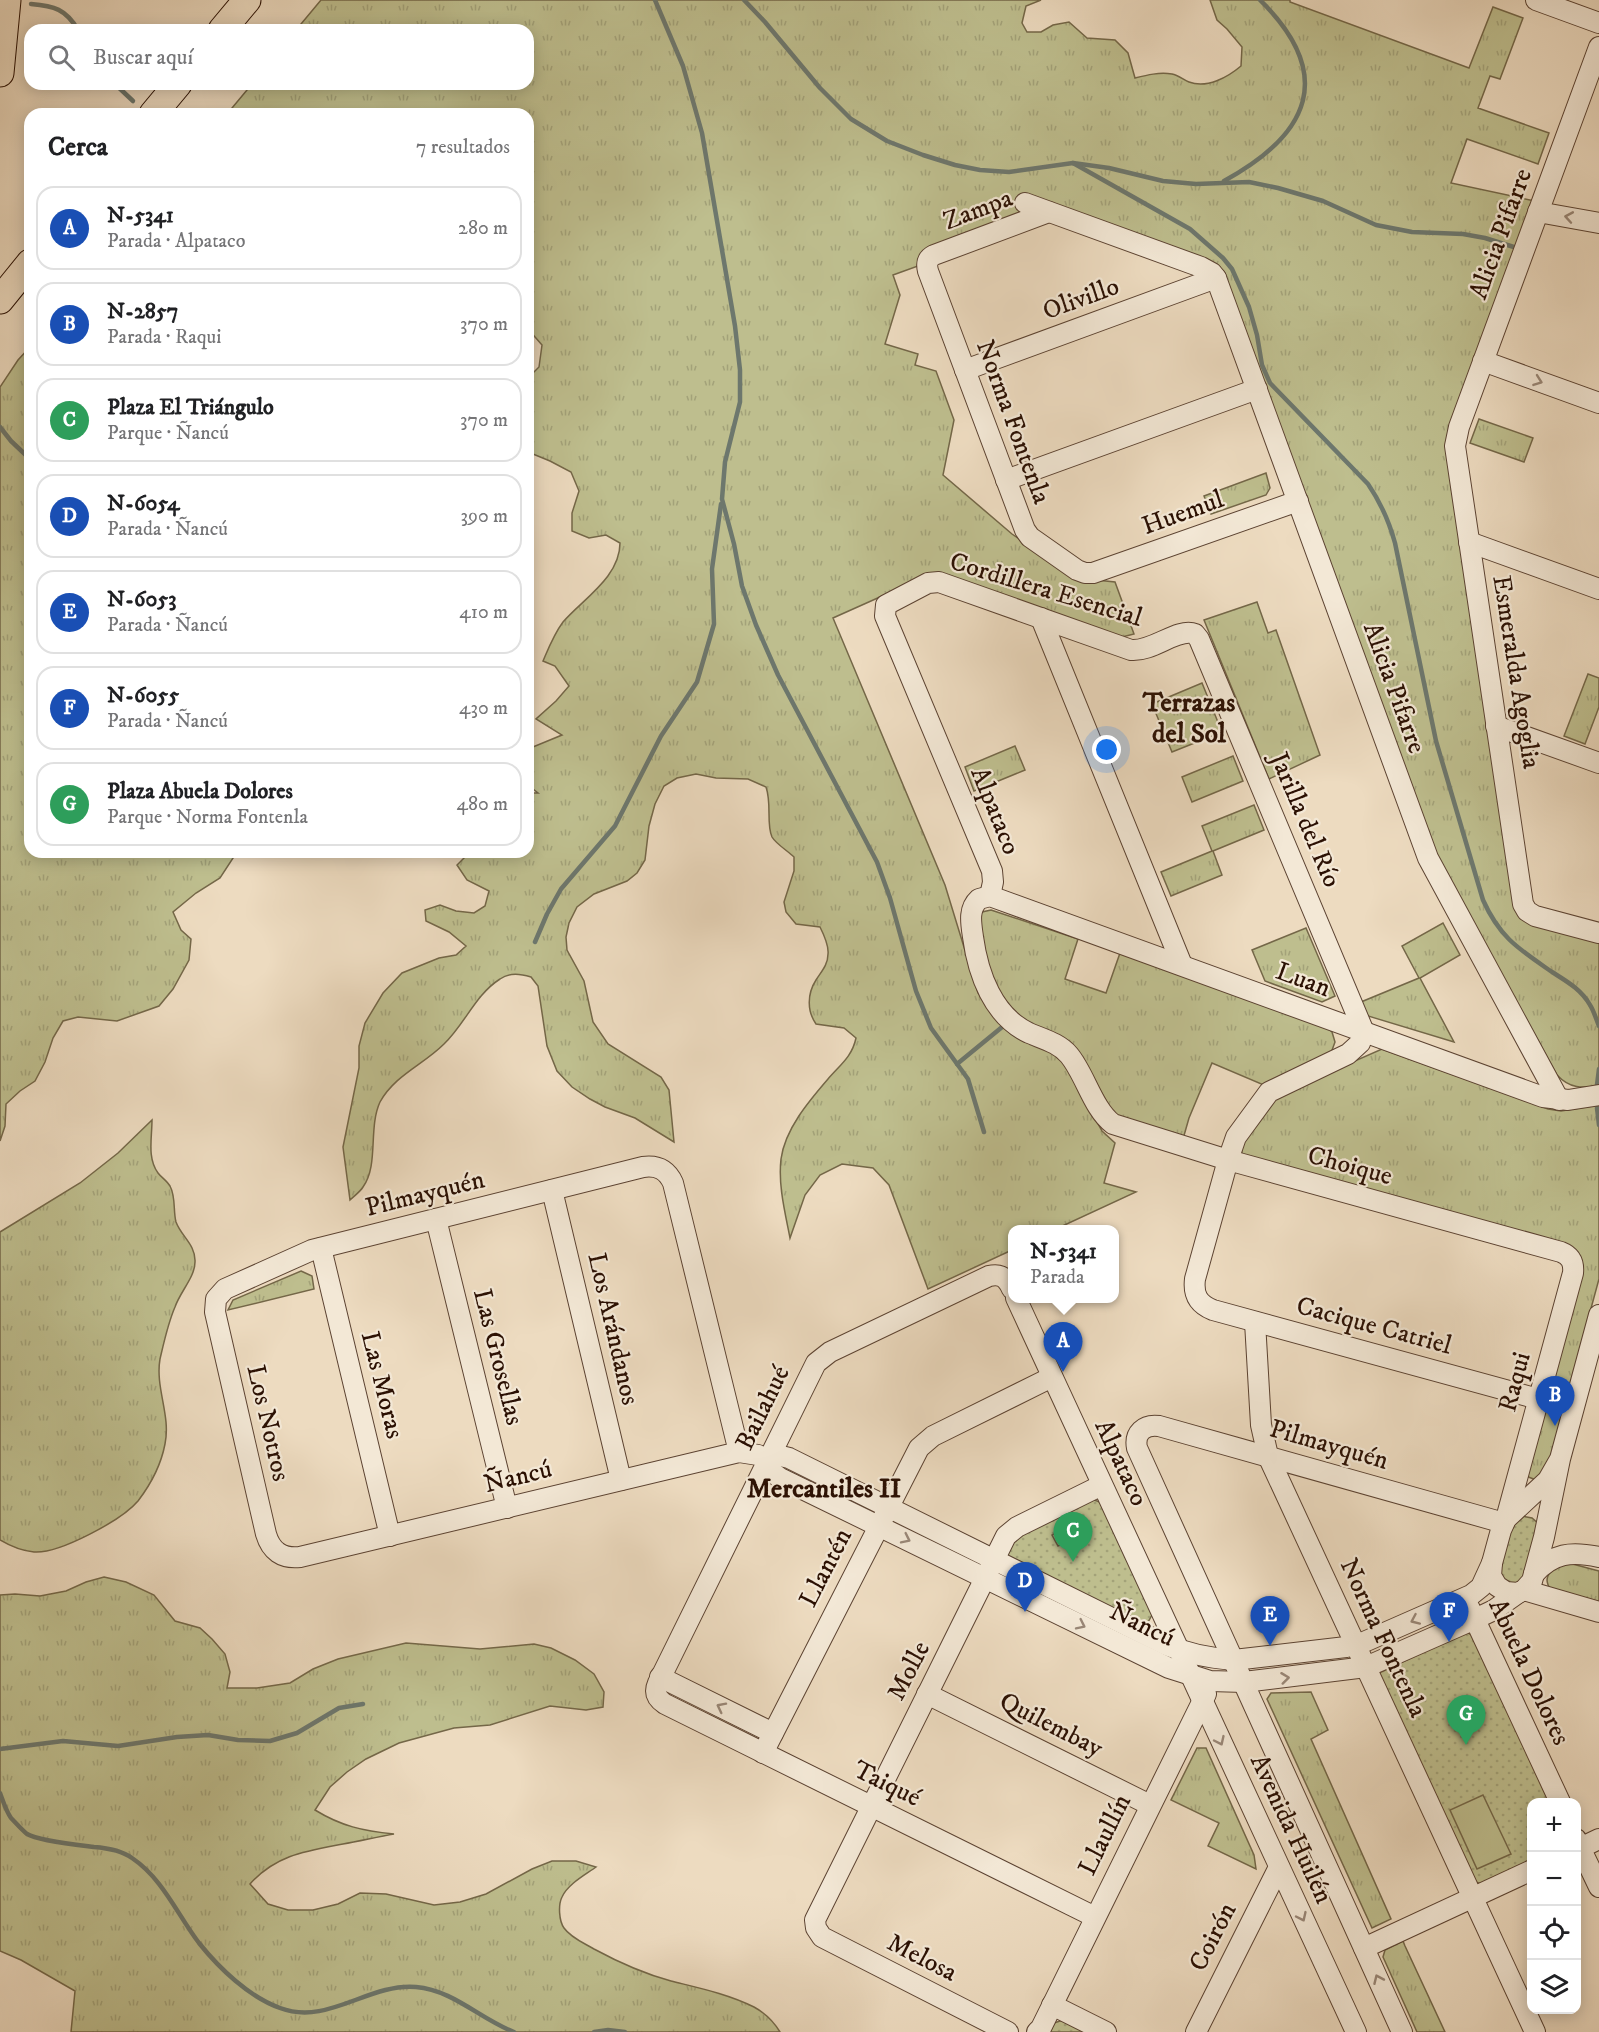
<!DOCTYPE html>
<html lang="es">
<head>
<meta charset="utf-8">
<style>
  :root { --surface:#fff; --page:#f6f6f6; --text:#202124; --muted:#757577; --line:#e0e0e0; --accent:#db2777 }
  body { margin:0; font-family:"IM FELL DW Pica",serif; background:var(--page); color:var(--text) }
  .controls { position:absolute; right:18px; bottom:18px; display:grid; overflow:hidden; border-radius:12px; box-shadow:0 3px 15px #0003 }
  .controls button { width:54px; height:54px; display:grid; place-items:center; padding:0; border:0; border-bottom:2px solid var(--line); background:var(--surface); color:var(--text); font:30px sans-serif }
  .you { position:absolute; left:1107px; top:750px; width:21px; height:21px; margin:-15px; border:4px solid #fff; border-radius:50%; background:#1a73e8; box-shadow:0 0 0 9px #1a73e833 }
  .badge { display:grid; place-items:center; width:39px; height:39px; border-radius:50%; background:var(--accent); color:#fff; font-size:20px; font-weight:700 }
  .pin { position:absolute; translate:-50% -50px; filter:drop-shadow(0 2px 3px #0008) }
  .pin::after { content:''; position:absolute; top:32px; width:21px; height:18px; background:inherit; clip-path:polygon(0 0,100% 0,50% 100%) }
  .popup { position:absolute; left:1008px; top:1225px; width:111px; height:78px; box-sizing:border-box; display:grid; place-content:center; border-radius:12px; background:var(--surface); filter:drop-shadow(0 2px 4px #0005); font-size:20px; white-space:nowrap; color:var(--muted) }
  .popup b { font-size:22px; color:var(--text) }
  .popup::after { content:''; position:absolute; left:50%; top:100%; margin-left:-12px; border:12px solid transparent; border-top-color:var(--surface) }
  .list { margin:0; padding:0; list-style:none }
  h2 { display:flex; justify-content:space-between; align-items:center; height:78px; margin:0; padding:0 24px; font-size:26px }
  h2 small { font-size:20px; font-weight:400; color:var(--muted) }
  .list li { display:grid; grid-template-columns:39px 1fr auto; gap:18px; align-items:center; box-sizing:border-box; height:84px; margin:0 12px 12px; padding:0 12px; border:2px solid var(--line); border-radius:18px }
  .list b { display:block; font-size:22px; white-space:nowrap }
  .list p { margin:0; font-size:20px; white-space:nowrap; color:var(--muted) }
  .list em { font-size:20px; font-style:normal; color:var(--muted) }
  .icon { flex:none; width:33px; height:33px; fill:none; stroke:currentColor; stroke-width:2; stroke-linecap:round; stroke-linejoin:round }
  .map { position:relative; flex:none; width:1599px; height:2032px; overflow:hidden }
  .search { position:absolute; background:var(--surface); box-shadow:0 3px 15px #0003; left:24px; top:24px; width:510px; height:66px; display:flex; align-items:center; gap:15px; box-sizing:border-box; padding:0 21px; border-radius:18px; color:var(--muted); font-size:22px }
  .panel { position:absolute; background:var(--surface); box-shadow:0 3px 15px #0003; left:24px; top:108px; width:510px; height:750px; border-radius:18px }
  .map>svg:first-child { display:block }
</style>
</head>
<body>
<div class="map">
<svg width="1599" height="2032" viewBox="0 0 1599 2032">
  <defs>
    <pattern id="grass-tufts" width="24" height="20" patternUnits="userSpaceOnUse" patternTransform="scale(1.5)"><rect width="24" height="20" fill="#bebe8e"/><path d="M3 7l-1-3M5 7V3M7 7l1-3M15 17l-1-3M17 17v-4M19 17l1-3" fill="none" stroke="#a3a279"/></pattern>
    <pattern id="park-dots" width="8" height="8" patternUnits="userSpaceOnUse" patternTransform="scale(1.5)"><rect width="8" height="8" fill="#bebe8e"/><path d="M2 2h.1M6 6h.1" fill="none" stroke="#a3a279" stroke-width="1.8" stroke-linecap="round"/></pattern>
  </defs>
  <rect width="100%" height="100%" fill="#eddbc0"/>
  <filter id="stains"><feTurbulence type="fractalNoise" baseFrequency=".00333" numOctaves="4"/><feColorMatrix values="0 0 0 0 .2 0 0 0 0 .09 0 0 0 0 .02 0 0 0 .5 -.17"/></filter>
  <radialGradient id="worn" r=".72"><stop offset=".6" stop-color="#630" stop-opacity="0"/><stop offset="1" stop-color="#630" stop-opacity=".3"/></radialGradient>
  <g fill="url(#grass-tufts)" stroke="#746748" stroke-width="1.5">
    <path d="M321 0H1041L1026 6 1022 23 1027 32H1041L1053 25 1069 22 1087 38 1115 40 1128 53 1135 78C1147 75 1159 72 1172 74 1178 75 1184 80 1189 82 1207 89 1228 77 1241 66L1242 47 1227 29 1217 20 1210 0H1290V2L1469 68 1493 7 1523 18 1500 79 1490 76 1478 108 1549 133 1538 164 1467 139 1451 183 1535 201 1449 427 1446 444 1514 904 1599 941V1086C1582 1088 1570 1089 1557 1075L1432 848 1220 267 1212 263 1026 212 923 252 919 258 918 266 893 275 900 295 885 344 918 354 915 365 936 371 954 420 943 475 1012 534 1077 578 1115 582 1134 634 1122 637 929 575 833 618 945 885 978 993 983 999 1044 1048 1060 1058 1066 1065 1102 1131 1115 1143 1104 1183 1136 1192 1056 1229 1012 1230V1250L928 1289 889 1185 873 1168 842 1164 820 1175 805 1195 790 1238C785 1212 778 1185 781 1159 785 1129 809 1101 828 1079 840 1065 852 1057 856 1038L844 1028 816 1024C807 1011 807 994 816 980 821 972 828 965 828 954 829 946 824 935 820 927L796 924 786 912 784 902 794 871V857C788 851 776 844 772 837 766 824 772 804 766 787L748 779 716 778 696 774 677 778 664 786 655 804 649 826 645 860 637 873 627 881 594 894 577 907 569 923 566 937 567 950 584 981 593 1022 608 1044 661 1077 669 1090 674 1142 635 1118 605 1107 590 1099 572 1087 557 1071 547 1046 538 986 531 977C521 974 510 972 500 979 475 995 465 1024 444 1044 423 1065 395 1075 380 1102 368 1128 379 1165 363 1187 360 1192 354 1196 350 1200L343 1147 359 1068V1046L365 1023 383 993 402 973 439 958 456 955 466 946 449 932 426 921 425 910 440 905 456 911 474 913 485 906 489 891 467 880 457 865 470 852H528V793H538L528 785V749L562 735 536 719 556 701 569 686 555 666 543 661C549 647 554 634 563 622 583 599 620 577 620 543L606 535 589 538 572 531V513L579 491 571 472 550 461 528 452V378L539 367 542 345 528 329V114H227L252 84H528V30H296Z"/>
    <polygon points="30,347 30,852 237,852 220,878 196,893 173,912 181,930 191,939 189,960 173,989 159,1006 117,1021 78,1017 63,1021 53,1038 45,1062 35,1081 20,1091 6,1104 5,1126 0,1141 0,387 18,360"/>
    <polygon points="1479,419 1533,438 1524,462 1470,443"/>
    <polygon points="1266,473 1270,488 1266,495 1211,514 1204,496"/>
    <polygon points="1257,602 1268,633 1276,630 1320,755 1269,779 1204,620"/>
    <polygon points="1588,674 1599,678 1599,707 1585,744 1564,736"/>
    <polygon points="1202,683 1222,732 1172,752 1152,704"/>
    <polygon points="1015,746 1025,770 974,791 965,767"/>
    <polygon points="1233,756 1243,781 1192,802 1182,777"/>
    <polygon points="1254,805 1264,830 1213,851 1222,875 1171,896 1161,872 1212,851 1202,826"/>
    <polygon points="991,910 1078,939 1065,979 1106,993 1120,953 1326,1027 1332,1032 1335,1042 1331,1053 1266,1086 1212,1063 1189,1118 1183,1139 1124,1121 1113,1113 1081,1056 1022,1020 1003,998 986,966 980,916 982,912"/>
    <polygon points="1443,923 1460,955 1420,978 1454,1042 1368,1016 1361,1002 1419,978 1402,946"/>
    <polygon points="1306,928 1335,996 1322,1002 1265,981 1252,950"/>
    <polygon points="1382,1049 1548,1109 1561,1111 1599,1105 1599,1279 1548,1467 1536,1480 1526,1476 1580,1264 1245,1156 1242,1154 1241,1146 1275,1096"/>
    <path d="M152 1120C152 1138 147 1158 158 1173 161 1177 167 1181 170 1186 176 1197 173 1211 176 1222 181 1236 196 1245 195 1262 195 1277 180 1292 175 1307 168 1323 164 1342 160 1359 155 1388 171 1415 165 1444 161 1465 151 1484 138 1501 122 1520 59 1554 34 1552 22 1551 10 1546 0 1540V1232L80 1183 118 1153Z"/>
    <polygon points="301,1271 312,1276 314,1289 228,1310 233,1300"/>
    <path d="M1565 1562 1599 1571V1605L1551 1590C1540 1575 1554 1569 1565 1562Z"/>
    <path d="M104 1577 126 1582 154 1595 175 1621 200 1628 212 1639 225 1654 230 1672 227 1688H257L290 1683 313 1669 338 1659 406 1643 480 1649 534 1644 551 1648 575 1660 594 1674 604 1692 603 1707 586 1710 550 1706 490 1725 454 1728 399 1743 366 1759 347 1772 330 1787 315 1810C341 1826 363 1831 394 1834 377 1837 360 1841 343 1844 306 1851 276 1855 250 1884L268 1904 288 1910H313L338 1904 360 1893 386 1894 434 1905 460 1902 486 1894 532 1869 552 1861H576L596 1867C585 1875 568 1884 562 1897 558 1905 559 1921 564 1928 571 1938 584 1943 594 1949 618 1962 645 1974 671 1981 699 1988 728 1994 754 2007 765 2013 774 2022 780 2032H71L75 1991 21 1960 0 1951V1595L15 1594 40 1596 66 1591 86 1582Z"/>
    <polygon points="1311,1692 1328,1730 1311,1739 1391,1919 1372,1928 1267,1699 1271,1693"/>
    <polygon points="1197,1748 1206,1748 1254,1855 1256,1869 1208,1846 1219,1823 1171,1800"/>
    <polygon points="1403,1941 1405,1946 1445,2032 1417,2032 1383,1957 1385,1950"/>
  </g>
  <g fill="url(#park-dots)" stroke="#746748" stroke-width="1.5">
    <polygon points="1092,1499 1102,1503 1151,1610 1152,1615 1147,1624 1143,1624 1008,1556 1006,1553 1010,1541"/>
    <polygon points="1522,1516 1532,1518 1540,1525 1529,1579 1511,1588 1495,1569 1505,1532"/>
    <polygon points="1466,1632 1472,1635 1551,1802 1532,1802 1531,1862 1482,1884 1472,1881 1379,1673"/>
    <polygon points="1063,2020 1089,2032 1046,2032 1051,2024"/>
  </g>
  <g fill="#bebe8e" stroke="#746748" stroke-width="1.5">
    <polygon points="1072,1525 1077,1537 1058,1546 1052,1535"/>
    <polygon points="1483,1795 1511,1854 1477,1869 1450,1810"/>
  </g>
  <g fill="none" stroke-linecap="round" stroke-linejoin="round">
    <g stroke="#6d776d" stroke-width="4.5">
      <polyline points="655,0 683,66 702,133 735,326 740,370 740,402 725,462 722,499 734,544 742,586 756,625 778,675 877,862 890,898 916,991 931,1028 968,1079 984,1132"/>
      <polyline points="744,0 765,22 820,88 851,119 887,141 923,155 955,165 980,170 1009,172 1073,163 1109,168 1163,181 1196,184 1249,182 1278,188 1323,201 1376,225 1412,232 1463,234 1485,238 1517,248"/>
      <path d="M31 4C54 6 66 9 78 30"/>
      <polyline points="115,84 133,101"/>
      <path d="M1073 163 1190 229 1223 258 1232 269 1249 307 1257 335 1262 365 1270 383 1368 484C1381 503 1389 521 1395 543L1436 741 1483 900C1500 938 1519 949 1552 972 1566 981 1581 989 1590 1005 1594 1011 1596 1019 1599 1026"/>
      <path d="M1224 181C1310 134 1336 75 1260 0"/>
      <polyline points="0,427 11,441 30,459"/>
      <polyline points="535,942 547,914 561,889 615,826 661,736 697,682 714,624 712,569 721,504"/>
      <polyline points="957,1064 1007,1023"/>
      <polyline points="1597,1085 1599,1069"/>
      <polyline points="1597,1108 1599,1125"/>
      <polyline points="0,1749 63,1741 118,1746 177,1737 208,1735 238,1740 270,1741 297,1733 339,1708 363,1704"/>
      <path d="M0 1793C3 1801 6 1811 11 1818 15 1822 22 1830 27 1834 39 1841 78 1845 94 1847 107 1848 121 1850 132 1858 163 1879 177 1914 199 1943 219 1968 249 1997 280 2008 328 2026 368 1983 416 1987 453 1990 480 2019 514 2032"/>
      <polyline points="594,2032 608,2030 625,2032"/>
    </g>
    <g stroke="#5c4332" stroke-width="22">
      <g id="minor">
        <polyline points="1536,0 1599,23"/>
        <polyline points="1599,47 1459,427 1455,446 1523,904 1527,911 1535,916 1599,933"/>
        <polyline points="1025,203 1201,267 1212,273 1216,278 1428,858 1559,1100"/>
        <path d="M1049 212 934 255C928 258 926 263 928 271L1025 530 1030 537 1077 570 1085 573H1093L1298 501"/>
        <polyline points="1538,212 1599,223"/>
        <polyline points="1483,361 1599,403"/>
        <polyline points="965,370 1216,278"/>
        <polyline points="1006,480 1257,389"/>
        <polyline points="1469,542 1599,589"/>
        <polyline points="1041,618 1182,965"/>
        <polyline points="1496,726 1599,763"/>
        <path d="M990 896 993 882 992 871 885 616 886 605 928 583 939 582 1131 650C1153 652 1178 627 1195 634L1199 639 1364 1032 1360 1043 1348 1054 1269 1092 1236 1137 1228 1160 1195 1279C1193 1295 1198 1304 1213 1310L1538 1399"/>
        <polyline points="552,1190 621,1480"/>
        <polyline points="436,1219 507,1508"/>
        <polyline points="321,1248 390,1536"/>
        <path d="M1012 1289C1007 1278 1001 1273 989 1276L830 1352 816 1363 658 1683C654 1692 656 1698 665 1704L1095 1917"/>
        <polyline points="1016,1298 1356,2032"/>
        <polyline points="1255,1322 1261,1425 1268,1456 1535,2032"/>
        <path d="M739 1452 673 1183C667 1170 658 1165 643 1167L312 1250 225 1289 216 1299 215 1312 266 1534C271 1551 282 1559 300 1557L739 1452 758 1455 768 1460 781 1456 789 1458 1164 1644C1187 1654 1209 1658 1234 1660L1346 1647 1364 1642 1471 1595 1481 1587 1492 1563"/>
        <polyline points="1560,1459 1548,1480 1506,1519 1501,1530 1492,1563 1491,1576 1497,1586 1506,1592 1518,1593 1524,1590 1532,1581 1544,1537 1560,1459 1599,1315"/>
        <polyline points="768,1460 772,1472 780,1478 1169,1668 1210,1681 1244,1682 1366,1667 1475,1619 1494,1610 1518,1593"/>
        <path d="M1506 1519 1573 1273C1574 1263 1571 1256 1561 1252L1228 1160 1113 1124C1093 1109 1085 1074 1069 1055 1059 1043 1043 1039 1029 1033 993 1016 978 974 973 937 971 923 968 909 979 899L990 896 1543 1097 1568 1100 1599 1095"/>
        <path d="M1534 1574C1553 1553 1571 1551 1599 1557"/>
        <polyline points="1524,1590 1599,1612"/>
        <polyline points="1470,1609 1560,1802"/>
        <polyline points="660,1677 773,1733"/>
        <polyline points="927,1694 1150,1805"/>
        <polyline points="763,1753 919,1448 933,1436 1052,1377"/>
        <polyline points="1576,1839 1599,1887"/>
        <polyline points="1576,1850 1599,1839"/>
        <polyline points="1364,1948 1532,1870"/>
        <polyline points="1052,2005 1106,2032"/>
        <polyline points="1008,2032 822,1937 816,1928 815,1920 1006,1536 1017,1527 1102,1485"/>
        <polyline points="1037,2032 1041,2028 1206,1694"/>
        <polyline points="1196,2032 1279,1867"/>
        <path d="M1402 2032 1137 1448C1134 1433 1144 1424 1159 1426L1504 1523"/>
      </g>
    </g>
    <g stroke="#2b1003" stroke-width="29">
      <g id="highway">
        <polyline points="222,30 247,0"/>
        <polyline points="0,73 7,0"/>
        <polyline points="153,114 178,84"/>
        <polyline points="0,300 30,263"/>
      </g>
    </g>
    <use href="#minor" stroke="#f3e8d6" stroke-width="20"/>
    <use href="#highway" stroke="#eddbc0" stroke-width="27"/>
  </g>
  <defs><path id="oneway-chevron" d="M-2-3.5L2.5 0L-2 3.5" fill="none" stroke-width="1.6" stroke-linecap="round" stroke-linejoin="round" transform="scale(1.5)"/></defs>
  <g stroke="#998777">
    <use href="#oneway-chevron" transform="translate(1569 217) rotate(-170)"/>
    <use href="#oneway-chevron" transform="translate(1538 381) rotate(20)"/>
    <use href="#oneway-chevron" transform="translate(906 1539) rotate(26)"/>
    <use href="#oneway-chevron" transform="translate(1415 1620) rotate(156)"/>
    <use href="#oneway-chevron" transform="translate(1081 1625) rotate(26)"/>
    <use href="#oneway-chevron" transform="translate(1285 1678) rotate(-7)"/>
    <use href="#oneway-chevron" transform="translate(721 1707) rotate(-153)"/>
    <use href="#oneway-chevron" transform="translate(1220 1741) rotate(65)"/>
    <use href="#oneway-chevron" transform="translate(1302 1917) rotate(65)"/>
    <use href="#oneway-chevron" transform="translate(1378 1979) rotate(-114)"/>
  </g>
  <g text-anchor="middle" dominant-baseline="central" stroke-width="4.5" stroke-linejoin="round" paint-order="stroke">
    <g font-size="26" fill="#2b1003" stroke="#f3e8d6">
      <text transform="translate(978 210) rotate(-21)">Zampa</text>
      <text transform="translate(1501 234) rotate(-70)">Alicia Pifarre</text>
      <text transform="translate(1081 299) rotate(-20)">Olivillo</text>
      <text transform="translate(1013 422) rotate(70)">Norma Fontenla</text>
      <text transform="translate(1183 513) rotate(-20)">Huemul</text>
      <text transform="translate(1046 590) rotate(17)">Cordillera Esencial</text>
      <text transform="translate(1516 672) rotate(81)">Esmeralda Agoglia</text>
      <text transform="translate(1394 688) rotate(70)">Alicia Pifarre</text>
      <text transform="translate(995 811) rotate(68)">Alpataco</text>
      <text transform="translate(1305 820) rotate(67)">Jarilla del Río</text>
      <text transform="translate(1303 980) rotate(20)">Luan</text>
      <text transform="translate(1350 1166) rotate(15)">Choique</text>
      <text transform="translate(425 1194) rotate(-14)">Pilmayquén</text>
      <text transform="translate(1374 1326) rotate(15)">Cacique Catriel</text>
      <text transform="translate(613 1329) rotate(77)">Los Arándanos</text>
      <text transform="translate(498 1357) rotate(76)">Las Grosellas</text>
      <text transform="translate(1515 1382) rotate(-75)">Raqui</text>
      <text transform="translate(382 1385) rotate(76)">Las Moras</text>
      <text transform="translate(763 1408) rotate(-64)">Bailahué</text>
      <text transform="translate(268 1423) rotate(77)">Los Notros</text>
      <text transform="translate(1329 1445) rotate(16)">Pilmayquén</text>
      <text transform="translate(1121 1463) rotate(65)">Alpataco</text>
      <text transform="translate(518 1477) rotate(-14)">Ñancú</text>
      <text transform="translate(826 1568) rotate(-63)">Llantén</text>
      <text transform="translate(1142 1625) rotate(26)">Ñancú</text>
      <text transform="translate(1383 1638) rotate(65)">Norma Fontenla</text>
      <text transform="translate(909 1671) rotate(-63)">Molle</text>
      <text transform="translate(1529 1672) rotate(65)">Abuela Dolores</text>
      <text transform="translate(1051 1725) rotate(27)">Quilembay</text>
      <text transform="translate(887 1784) rotate(26)">Taiqué</text>
      <text transform="translate(1291 1829) rotate(65)">Avenida Huilén</text>
      <text transform="translate(1105 1835) rotate(-64)">Llaullín</text>
      <text transform="translate(1213 1937) rotate(-63)">Coirón</text>
      <text transform="translate(922 1958) rotate(27)">Melosa</text>
    </g>
    <g font-size="27" font-weight="bold" fill="#2b1003" stroke="#f3e8d6">
      <text x="1189" y="703">Terrazas<tspan x="1189" dy="31">del Sol</tspan></text>
      <text x="824" y="1489">Mercantiles II</text>
    </g>
  </g>
  <rect width="100%" height="100%" filter="url(#stains)"/>
  <rect width="100%" height="100%" fill="url(#worn)"/>
</svg>
<div class="controls">
<button>+</button>
<button>−</button>
<button><svg class="icon" aria-label="locate" viewBox="0 0 24 24"><circle cx="12" cy="12" r="6"/><path d="M12 2v4M12 18v4M2 12h4M18 12h4"/></svg></button>
<button><svg class="icon" aria-label="layers" viewBox="0 0 24 24"><path d="M12 4l9 5-9 5-9-5zM3 14l9 5 9-5"/></svg></button>
</div>
<div class="you"></div>
<div class="pin badge" style="left:1063px;top:1372px;background:#1a4fb4">A</div>
<div class="popup"><b>N-5341</b>Parada</div>
<div class="pin badge" style="left:1555px;top:1426px;background:#1a4fb4">B</div>
<div class="pin badge" style="left:1073px;top:1562px;background:#2e9e5b">C</div>
<div class="pin badge" style="left:1025px;top:1612px;background:#1a4fb4">D</div>
<div class="pin badge" style="left:1270px;top:1646px;background:#1a4fb4">E</div>
<div class="pin badge" style="left:1449px;top:1642px;background:#1a4fb4">F</div>
<div class="pin badge" style="left:1466px;top:1745px;background:#2e9e5b">G</div>
<div class="search"><svg class="icon" aria-label="search" viewBox="0 0 24 24"><circle cx="10" cy="10" r="6"/><path d="M15 15l6 6"/></svg>Buscar aquí</div>
<section class="panel">
<h2>Cerca<small>7 resultados</small></h2>
<ul class="list">
<li><span class="badge" style="background:#1a4fb4">A</span><div><b>N-5341</b><p>Parada · Alpataco</p></div><em>280 m</em></li>
<li><span class="badge" style="background:#1a4fb4">B</span><div><b>N-2857</b><p>Parada · Raqui</p></div><em>370 m</em></li>
<li><span class="badge" style="background:#2e9e5b">C</span><div><b>Plaza El Triángulo</b><p>Parque · Ñancú</p></div><em>370 m</em></li>
<li><span class="badge" style="background:#1a4fb4">D</span><div><b>N-6054</b><p>Parada · Ñancú</p></div><em>390 m</em></li>
<li><span class="badge" style="background:#1a4fb4">E</span><div><b>N-6053</b><p>Parada · Ñancú</p></div><em>410 m</em></li>
<li><span class="badge" style="background:#1a4fb4">F</span><div><b>N-6055</b><p>Parada · Ñancú</p></div><em>430 m</em></li>
<li><span class="badge" style="background:#2e9e5b">G</span><div><b>Plaza Abuela Dolores</b><p>Parque · Norma Fontenla</p></div><em>480 m</em></li>
</ul>
</section>
</div>
</body>
</html>
